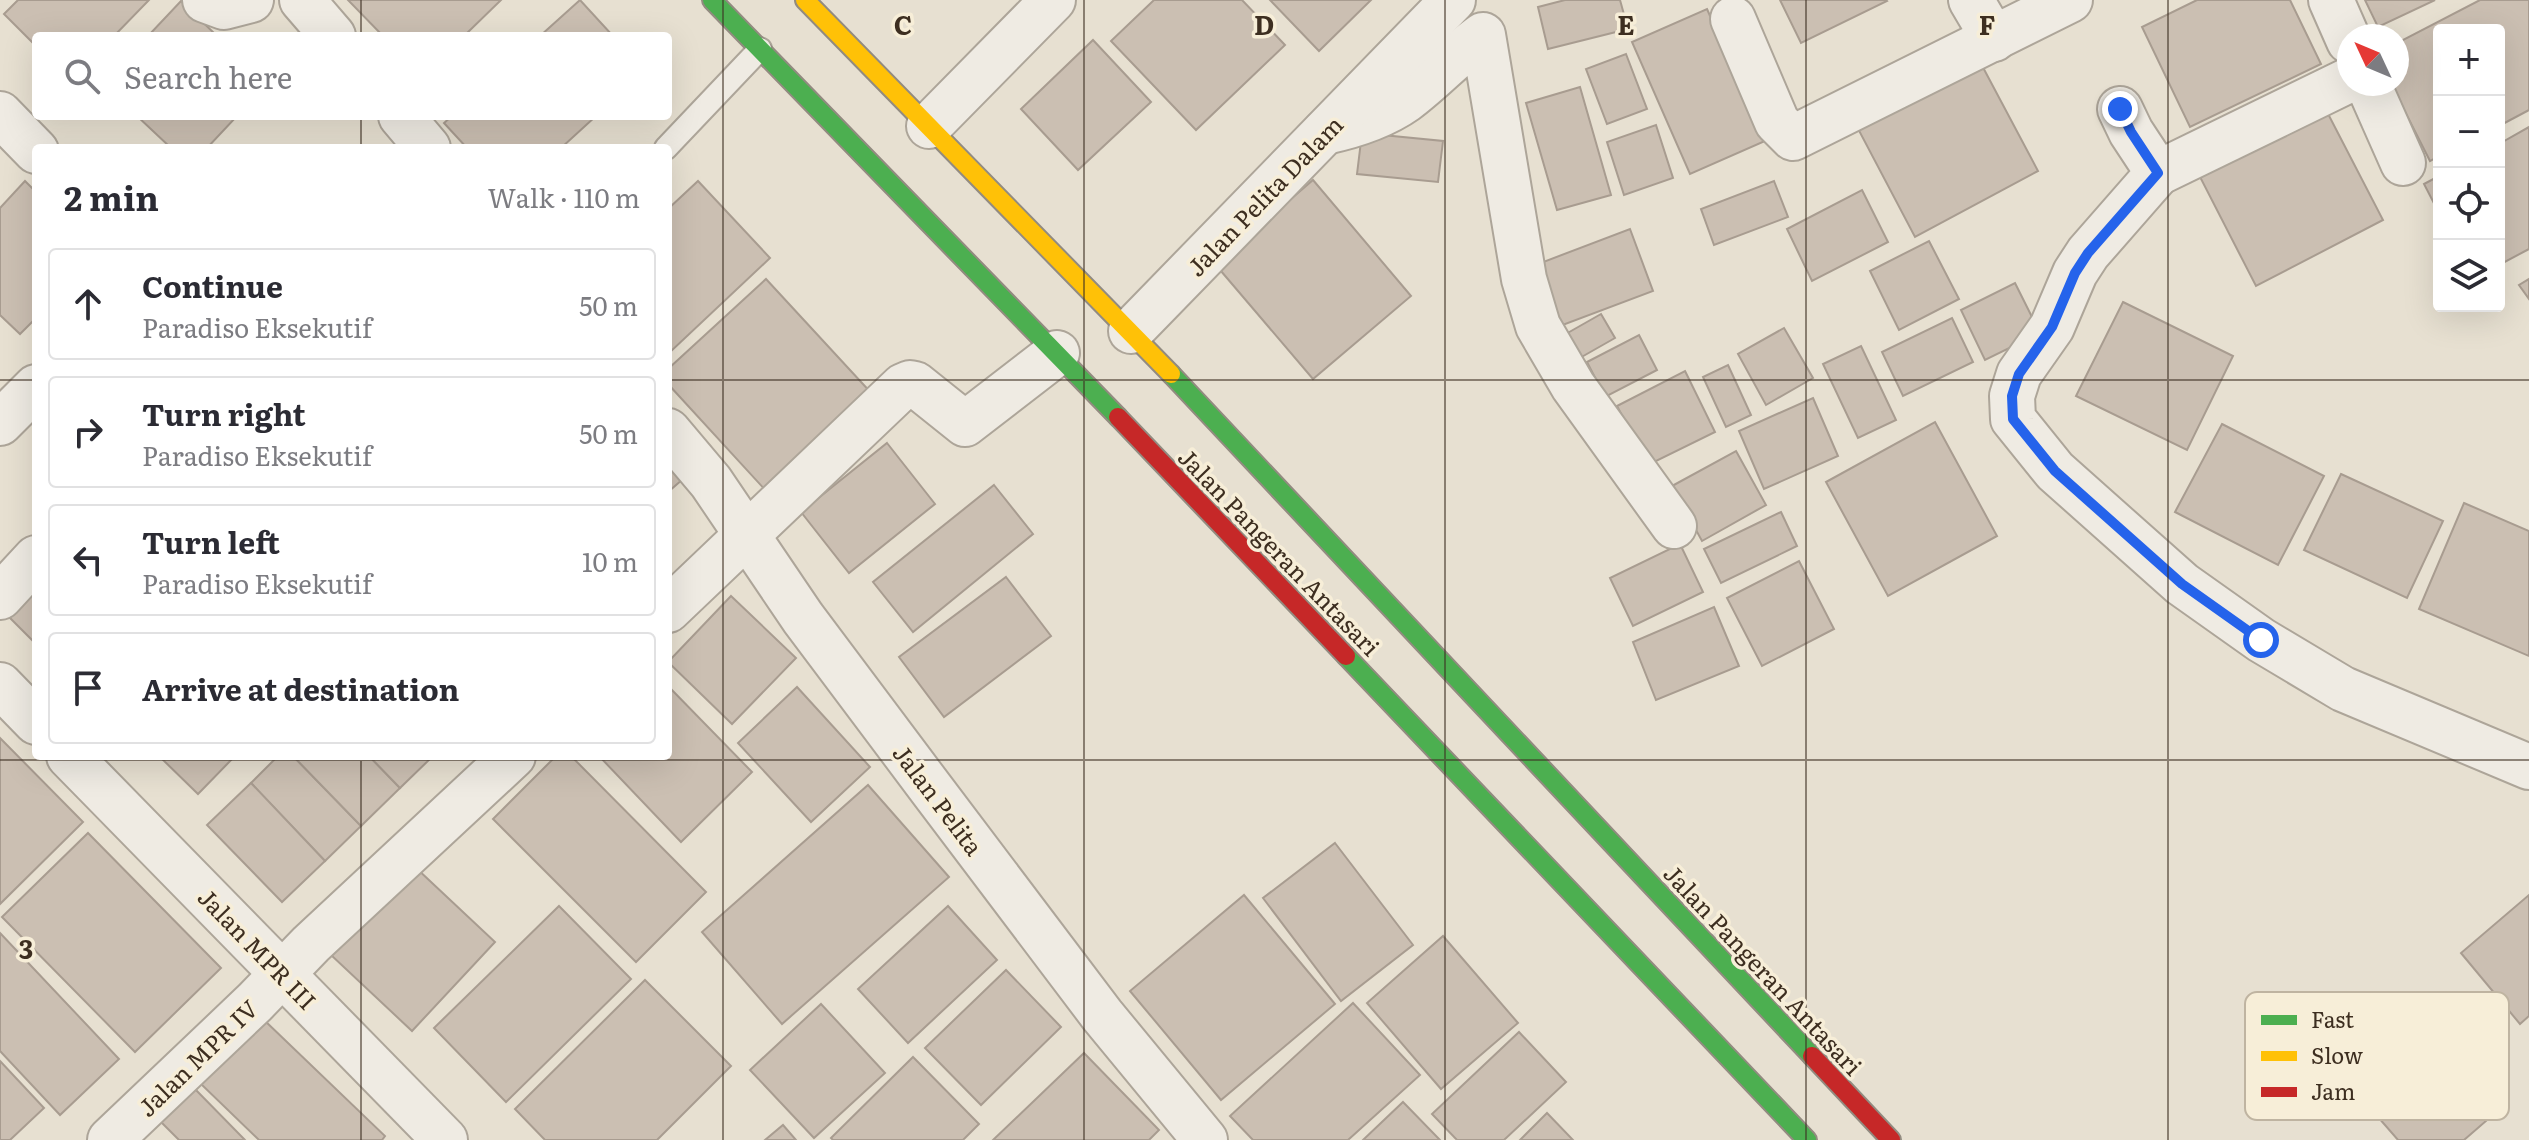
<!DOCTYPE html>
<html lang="en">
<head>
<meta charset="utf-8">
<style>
  :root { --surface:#fff; --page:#f2f2f3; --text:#2b2b33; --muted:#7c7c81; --line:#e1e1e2 }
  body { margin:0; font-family:Literata,serif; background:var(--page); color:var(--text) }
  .controls { position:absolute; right:24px; top:24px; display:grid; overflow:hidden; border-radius:8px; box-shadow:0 8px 32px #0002 }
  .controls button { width:72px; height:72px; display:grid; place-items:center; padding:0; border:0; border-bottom:2px solid var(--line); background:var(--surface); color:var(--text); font:40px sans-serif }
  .compass { position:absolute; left:2337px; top:24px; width:72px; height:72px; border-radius:50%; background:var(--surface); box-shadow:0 8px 32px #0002; rotate:314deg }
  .stop { position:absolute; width:24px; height:24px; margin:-18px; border:6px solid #2563eb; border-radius:50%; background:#fff }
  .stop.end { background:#2563eb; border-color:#fff; box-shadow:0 2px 8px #0008 }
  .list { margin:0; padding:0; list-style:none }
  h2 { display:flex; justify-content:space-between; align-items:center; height:104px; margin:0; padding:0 32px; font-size:34px }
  h2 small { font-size:26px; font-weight:400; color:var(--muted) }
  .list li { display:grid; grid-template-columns:52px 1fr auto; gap:24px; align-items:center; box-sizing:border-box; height:112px; margin:0 16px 16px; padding:0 16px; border:2px solid var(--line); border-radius:8px }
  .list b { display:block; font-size:30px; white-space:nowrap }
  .list p { margin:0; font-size:26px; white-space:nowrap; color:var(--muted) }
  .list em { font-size:26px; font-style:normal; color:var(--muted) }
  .icon { flex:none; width:44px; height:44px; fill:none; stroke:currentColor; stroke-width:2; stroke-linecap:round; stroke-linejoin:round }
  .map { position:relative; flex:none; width:2529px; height:1140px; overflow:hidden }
  .search { position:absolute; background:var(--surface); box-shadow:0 8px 32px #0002; left:32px; top:32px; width:640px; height:88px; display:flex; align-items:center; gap:20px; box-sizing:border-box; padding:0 28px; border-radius:8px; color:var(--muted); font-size:30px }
  .panel { position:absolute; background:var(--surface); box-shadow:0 8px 32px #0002; left:32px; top:144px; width:640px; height:616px; border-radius:8px }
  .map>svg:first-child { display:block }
</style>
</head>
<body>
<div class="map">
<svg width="2529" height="1140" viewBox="0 0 2529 1140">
  <rect width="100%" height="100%" fill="#e7e0d1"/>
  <g fill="#cbbfb2" stroke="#a89c90" stroke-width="2">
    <polygon points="18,0 149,0 114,36 36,36 36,46 4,14"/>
    <polygon points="348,0 501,0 464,36 383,36"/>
    <polygon points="580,0 613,36 540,36"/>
    <polygon points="1154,0 1242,0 1285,45 1196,130 1111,41"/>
    <polygon points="1270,0 1371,0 1319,51"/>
    <polygon points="1565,0 1620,0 1628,29 1548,49 1538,7"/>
    <polygon points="1780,0 1886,0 1887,1 1801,43"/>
    <polygon points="2197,0 2290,0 2321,64 2190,127 2142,27"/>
    <polygon points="2365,0 2435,0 2378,27"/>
    <polygon points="2480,0 2529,0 2529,110 2499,126 2499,30 2439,30 2439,156 2430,161 2391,84 2397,84 2397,43"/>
    <polygon points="181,1 217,36 148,36"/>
    <polygon points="1707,9 1765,141 1690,174 1632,42"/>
    <polygon points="1093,40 1151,102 1078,170 1021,109"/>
    <polygon points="1626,54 1647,109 1607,124 1586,69"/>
    <polygon points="1978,58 2038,171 1915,237 1855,123"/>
    <polygon points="1580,87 1611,195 1557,210 1526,103"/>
    <polygon points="2325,108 2383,220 2256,286 2198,173"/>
    <polygon points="137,116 237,116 207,148 171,148"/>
    <polygon points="452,116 596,116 561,148 467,148 444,123"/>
    <polygon points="1656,125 1673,178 1624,195 1607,142"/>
    <polygon points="2529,127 2529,249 2499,265 2499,144"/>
    <polygon points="1362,133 1443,141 1438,182 1357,174"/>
    <polygon points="2439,176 2439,213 2424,184"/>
    <polygon points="1313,180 1411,296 1313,379 1215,264"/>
    <polygon points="25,181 36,192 36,318 20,334 0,315 0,208"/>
    <polygon points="698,181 770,258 668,354 668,209"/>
    <polygon points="1774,181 1788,217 1714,245 1701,209"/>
    <polygon points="1862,190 1888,242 1812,281 1787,229"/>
    <polygon points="1630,229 1653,291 1560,326 1538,264"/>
    <polygon points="1929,241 1959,299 1899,330 1870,271"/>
    <polygon points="766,279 874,396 768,493 668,384 668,369"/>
    <polygon points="2529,279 2529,299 2519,285"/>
    <polygon points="2015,283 2040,333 1985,360 1961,310"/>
    <polygon points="2123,302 2233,356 2187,450 2076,396"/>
    <polygon points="1601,314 1615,338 1571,363 1557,339"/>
    <polygon points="1952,318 1973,362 1903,396 1882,352"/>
    <polygon points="1784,328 1813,378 1766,405 1738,354"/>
    <polygon points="1639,335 1657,370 1605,397 1587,362"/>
    <polygon points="1861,346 1896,420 1858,438 1823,364"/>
    <polygon points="1728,365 1751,415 1726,427 1703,377"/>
    <polygon points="1685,371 1715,432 1648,465 1617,406"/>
    <polygon points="1813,398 1838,456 1764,489 1739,431"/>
    <polygon points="1935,422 1997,536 1888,596 1826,482"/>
    <polygon points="2222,424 2324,476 2278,565 2175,512"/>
    <polygon points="887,443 935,504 849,573 801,512"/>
    <polygon points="668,447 690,473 668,492"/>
    <polygon points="1736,451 1766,505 1702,541 1672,486"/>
    <polygon points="2341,474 2443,521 2407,598 2304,550"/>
    <polygon points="994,485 1033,534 913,632 873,582"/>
    <polygon points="2464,503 2529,531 2529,656 2419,609"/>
    <polygon points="1781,512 1797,546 1721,583 1704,549"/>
    <polygon points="1680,544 1703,592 1633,626 1610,578"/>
    <polygon points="1799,561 1834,629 1762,666 1727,598"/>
    <polygon points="1006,577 1051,636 944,717 899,657"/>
    <polygon points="36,590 36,644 9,617"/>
    <polygon points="731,596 796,658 732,724 668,662"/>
    <polygon points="1714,607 1739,666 1656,700 1633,642"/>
    <polygon points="668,686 752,772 681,842 599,756 668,756"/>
    <polygon points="797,687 870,767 811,822 738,743"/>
    <polygon points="0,738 83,822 0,904"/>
    <polygon points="159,756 235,756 198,794"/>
    <polygon points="278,756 293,756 361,826 325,861 251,783"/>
    <polygon points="293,756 369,756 400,788 361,826"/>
    <polygon points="369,756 433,756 400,788"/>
    <polygon points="556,756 571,756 706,892 636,962 493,819"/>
    <polygon points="251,783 325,861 282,902 207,825"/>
    <polygon points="868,785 949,877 782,1024 702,932"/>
    <polygon points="88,833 221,968 135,1052 2,917"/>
    <polygon points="1335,843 1413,945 1341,1001 1263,898"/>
    <polygon points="414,866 495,942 412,1031 331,955"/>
    <polygon points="1244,895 1335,1004 1221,1100 1130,991"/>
    <polygon points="2529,895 2529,1016 2520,1024 2461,953"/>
    <polygon points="559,906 631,979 506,1102 434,1028"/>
    <polygon points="948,906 997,960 908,1043 858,989"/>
    <polygon points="0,933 119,1059 60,1115 0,1051"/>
    <polygon points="1443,936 1518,1023 1441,1089 1367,1003"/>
    <polygon points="1006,970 1061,1027 981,1105 925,1048"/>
    <polygon points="645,980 731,1066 657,1140 545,1140 515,1109"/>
    <polygon points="1353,1003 1420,1075 1348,1140 1253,1140 1230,1116"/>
    <polygon points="821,1004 885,1073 814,1138 750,1070"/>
    <polygon points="2412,1005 2501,1108 2464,1140 2398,1140 2338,1071"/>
    <polygon points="263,1019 385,1136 382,1140 259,1140 201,1084"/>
    <polygon points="1519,1032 1566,1082 1504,1140 1457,1140 1432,1114"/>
    <polygon points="1084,1053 1159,1130 1149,1140 993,1140"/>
    <polygon points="913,1057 979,1124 963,1140 833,1140 831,1138"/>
    <polygon points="0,1061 44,1108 10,1140 0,1140"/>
    <polygon points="193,1087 245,1140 179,1140 159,1120"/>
    <polygon points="1403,1102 1440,1140 1363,1140"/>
    <polygon points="1547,1113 1573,1140 1520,1140"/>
    <polygon points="783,1125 796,1140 765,1140"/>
  </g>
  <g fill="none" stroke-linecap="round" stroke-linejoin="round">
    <g stroke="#ada599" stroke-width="26">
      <polyline id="lane" points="666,148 760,49"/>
    </g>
    <g stroke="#ada599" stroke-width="48">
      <g id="street">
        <polyline points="205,0 224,7 251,0"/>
        <polyline points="302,0 333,36"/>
        <polyline points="1971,0 1994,39"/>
        <polyline points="2331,0 2349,41"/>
        <polyline points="1733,19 1777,122 1793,138 2070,0"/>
        <polyline points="2368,84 2403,163"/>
        <polyline points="2120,109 2131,132 2158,173 2088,253 2075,273 2052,327 2019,374 2012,396 2013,419 2055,471 2182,584 2261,640 2343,689 2529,767"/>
        <polyline points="0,114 36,151"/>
        <polyline points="401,116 428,148"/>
        <polyline points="929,126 1053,0"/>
        <path d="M1325 132C1353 126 1382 117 1406 100 1433 80 1456 54 1483 35L1524 279 1538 326 1573 386 1674 526"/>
        <polyline points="2158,173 2349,80"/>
        <polyline points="1131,331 1453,0"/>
        <polyline points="0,423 36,387"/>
        <polyline points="668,431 711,482 803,618 932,790 1102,1015 1205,1140"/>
        <polyline points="0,597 36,558"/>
        <polyline points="668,610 903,386 910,383 915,384 965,424 1057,353"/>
        <polyline points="0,685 36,722"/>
        <polyline points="69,756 445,1140"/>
        <polyline points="110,1140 255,1002 311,944 513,756"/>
      </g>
    </g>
    <g stroke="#928b80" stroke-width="22">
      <g id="fast">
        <polyline points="712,0 1118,417"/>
        <polyline points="1171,374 1812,1056"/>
        <polyline points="1346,656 1807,1140"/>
      </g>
    </g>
    <g stroke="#928b80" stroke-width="22">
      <polyline id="slow" points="805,0 1171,374"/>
    </g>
    <g stroke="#928b80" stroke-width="22">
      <g id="jam">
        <polyline points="1118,417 1346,656"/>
        <polyline points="1812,1056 1891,1140"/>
      </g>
    </g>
    <use href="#lane" stroke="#efebe3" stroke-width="22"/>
    <use href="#street" stroke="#efebe3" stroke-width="44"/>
    <use href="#fast" stroke="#4caf50" stroke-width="18"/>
    <use href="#slow" stroke="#ffc107" stroke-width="18"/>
    <use href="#jam" stroke="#c62828" stroke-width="18"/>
  </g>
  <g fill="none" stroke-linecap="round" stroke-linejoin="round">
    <polyline stroke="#2563eb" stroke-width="10" points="2120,109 2131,132 2158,173 2088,253 2075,273 2052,327 2019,374 2012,396 2013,419 2055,471 2182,584 2261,640"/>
  </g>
  <path fill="none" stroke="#3d2e20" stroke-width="2" stroke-opacity="0.55" d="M361 0V36M723 0V1140M1084 0V1140M1445 0V1140M1806 0V1140M2168 0V1140M361 116V148M0 380H36M668 380H2529M361 756V1140M0 760H2529"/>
  <g text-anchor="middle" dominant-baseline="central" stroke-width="7" stroke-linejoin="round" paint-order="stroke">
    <g font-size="24" fill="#3d2e20" stroke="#f7eed8">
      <text transform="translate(1264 195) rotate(-46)">Jalan Pelita Dalam</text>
      <text transform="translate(1280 551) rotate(46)">Jalan Pangeran Antasari</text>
      <text transform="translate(939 799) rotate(53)">Jalan Pelita</text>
      <text transform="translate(258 948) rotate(46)">Jalan MPR III</text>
      <text transform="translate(1764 969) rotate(47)">Jalan Pangeran Antasari</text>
      <text transform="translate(197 1057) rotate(-44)">Jalan MPR IV</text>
    </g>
  </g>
  <rect x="2245" y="992" width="264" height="128" rx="12" fill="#f7eed8" stroke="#bfb4a1" stroke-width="2"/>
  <rect x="2261" y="1015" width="36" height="10" fill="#4caf50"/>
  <rect x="2261" y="1051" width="36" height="10" fill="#ffc107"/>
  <rect x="2261" y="1087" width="36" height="10" fill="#c62828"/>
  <g font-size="22" fill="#3d2e20">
    <text x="2311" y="1028">Fast</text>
    <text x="2311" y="1064">Slow</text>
    <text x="2311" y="1100">Jam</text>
  </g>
  <g font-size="26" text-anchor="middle" font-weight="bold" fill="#3d2e20" stroke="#f7eed8" stroke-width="7" stroke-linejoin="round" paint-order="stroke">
    <text x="903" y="35">C</text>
    <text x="1264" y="35">D</text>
    <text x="1626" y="35">E</text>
    <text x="1987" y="35">F</text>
    <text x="26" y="959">3</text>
  </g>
</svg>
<div class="controls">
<button>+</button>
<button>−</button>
<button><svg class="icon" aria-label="locate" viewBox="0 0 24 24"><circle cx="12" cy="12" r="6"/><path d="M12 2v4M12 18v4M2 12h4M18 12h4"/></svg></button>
<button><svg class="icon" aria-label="layers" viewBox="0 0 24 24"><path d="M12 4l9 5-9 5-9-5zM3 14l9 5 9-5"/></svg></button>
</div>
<svg class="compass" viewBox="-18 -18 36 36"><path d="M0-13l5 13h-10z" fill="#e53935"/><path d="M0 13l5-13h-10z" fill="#7c7c81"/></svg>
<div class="stop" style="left:2261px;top:640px"></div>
<div class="stop end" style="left:2120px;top:109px"></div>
<div class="search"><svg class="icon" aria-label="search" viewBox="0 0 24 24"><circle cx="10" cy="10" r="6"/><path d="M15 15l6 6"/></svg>Search here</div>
<section class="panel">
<h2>2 min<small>Walk · 110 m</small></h2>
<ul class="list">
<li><svg class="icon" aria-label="ahead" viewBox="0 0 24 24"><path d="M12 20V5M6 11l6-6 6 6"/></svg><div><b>Continue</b><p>Paradiso Eksekutif</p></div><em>50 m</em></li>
<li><svg class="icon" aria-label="right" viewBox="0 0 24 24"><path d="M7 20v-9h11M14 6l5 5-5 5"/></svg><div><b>Turn right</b><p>Paradiso Eksekutif</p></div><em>50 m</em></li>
<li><svg class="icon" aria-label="left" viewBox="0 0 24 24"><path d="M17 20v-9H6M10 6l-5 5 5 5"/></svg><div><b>Turn left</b><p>Paradiso Eksekutif</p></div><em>10 m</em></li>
<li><svg class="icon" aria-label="arrive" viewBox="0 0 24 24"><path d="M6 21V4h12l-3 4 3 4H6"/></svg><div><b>Arrive at destination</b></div></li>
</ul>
</section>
</div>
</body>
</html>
